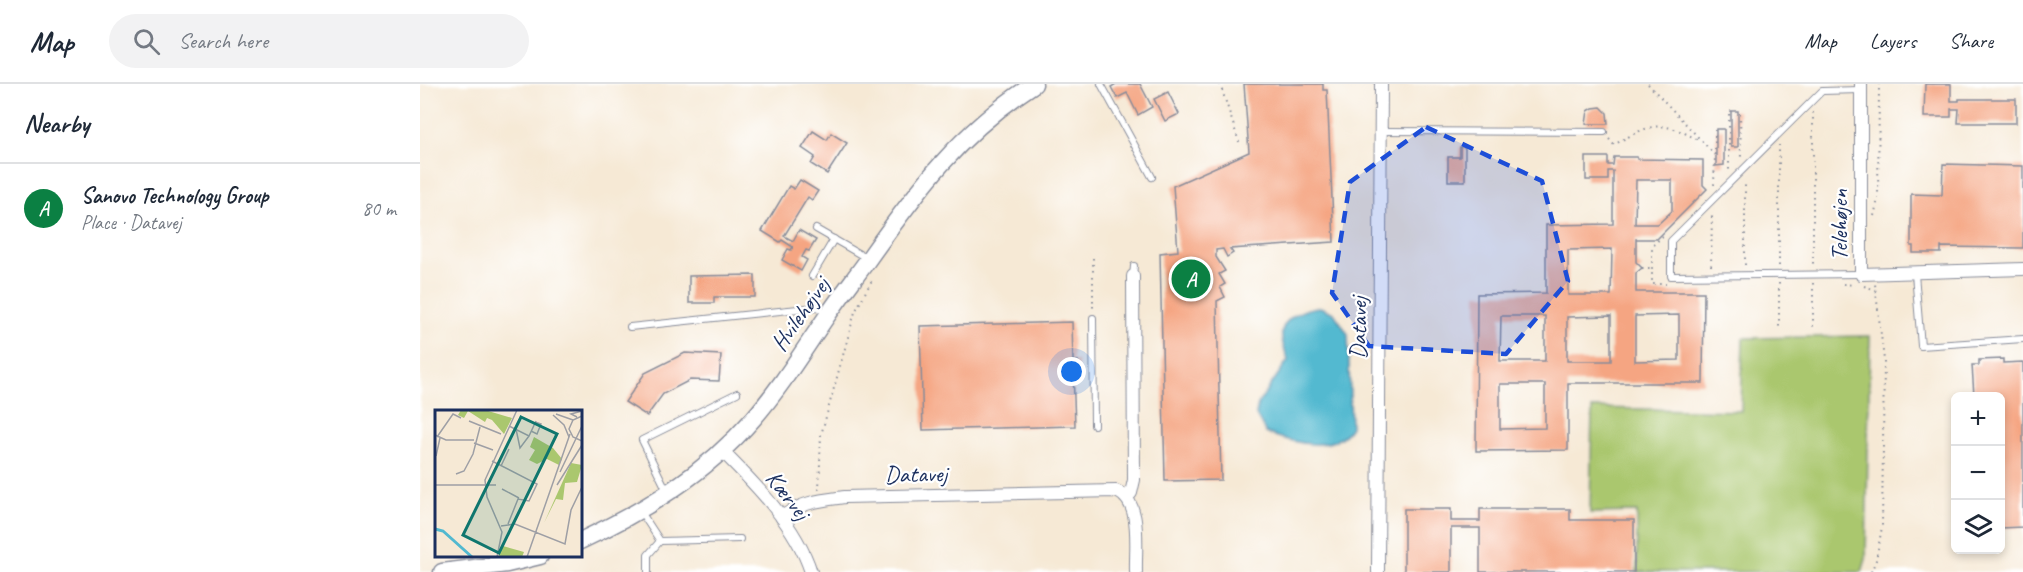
<!DOCTYPE html>
<html lang="en">
<head>
<meta charset="utf-8">
<style>
  :root { --surface:#fff; --page:#f2f2f3; --text:#1f2937; --muted:#747a83; --line:#e0e1e3; --accent:#0b8043 }
  body { margin:0; font-family:Caveat,sans-serif; background:var(--page); color:var(--text) }
  .controls { position:absolute; right:18px; bottom:18px; display:grid; overflow:hidden; border-radius:9px; box-shadow:0 3px 9px #0003 }
  .controls button { width:54px; height:54px; display:grid; place-items:center; padding:0; border:0; border-bottom:2px solid var(--line); background:var(--surface); color:var(--text); font:30px sans-serif }
  .you { position:absolute; left:652px; top:288px; width:21px; height:21px; margin:-15px; border:4px solid #fff; border-radius:50%; background:#1a73e8; box-shadow:0 0 0 9px #1a73e833 }
  .badge { display:grid; place-items:center; width:39px; height:39px; border-radius:50%; background:var(--accent); color:#fff; font-size:20px; font-weight:700 }
  .pin { position:absolute; translate:-50% -50%; border:3px solid #fff; box-shadow:0 2px 6px #0006 }
  .list { margin:0; padding:0; list-style:none }
  h2 { display:flex; justify-content:space-between; align-items:center; height:78px; margin:0; padding:0 24px; font-size:26px }
  h2 small { font-size:20px; font-weight:400; color:var(--muted) }
  .list li { display:grid; grid-template-columns:39px 1fr auto; gap:18px; align-items:center; box-sizing:border-box; height:90px; padding:0 24px; border-top:2px solid var(--line) }
  .list b { display:block; font-size:22px; white-space:nowrap }
  .list p { margin:0; font-size:20px; white-space:nowrap; color:var(--muted) }
  .list em { font-size:20px; font-style:normal; color:var(--muted) }
  .icon { flex:none; width:33px; height:33px; fill:none; stroke:currentColor; stroke-width:2; stroke-linecap:round; stroke-linejoin:round }
  .map { position:relative; flex:none; width:1603px; height:488px; overflow:hidden }
  header { display:flex; align-items:center; gap:36px; box-sizing:border-box; height:84px; padding:0 30px; background:var(--surface); border-bottom:2px solid var(--line) }
  header strong { font-size:28px }
  nav { display:flex; gap:33px; margin-inline-start:auto; font-size:21px }
  .search { width:420px; height:54px; background:var(--page); display:flex; align-items:center; gap:15px; box-sizing:border-box; padding:0 21px; border-radius:33px; color:var(--muted); font-size:22px }
  main { display:flex }
  aside { flex:1; background:var(--surface) }
  .map>svg:first-child { display:block }
</style>
</head>
<body>
<header>
<strong>Map</strong>
<div class="search"><svg class="icon" aria-label="search" viewBox="0 0 24 24"><circle cx="10" cy="10" r="6"/><path d="M15 15l6 6"/></svg>Search here</div>
<nav><a>Map</a><a>Layers</a><a>Share</a></nav>
</header>
<main>
<aside>
<h2>Nearby<small></small></h2>
<ul class="list">
<li><span class="badge">A</span><div><b>Sanovo Technology Group</b><p>Place · Datavej</p></div><em>80 m</em></li>
</ul>
</aside>
<div class="map">
<svg width="1603" height="488" viewBox="0 0 1603 488">
  <rect width="100%" height="100%" fill="#fff"/>
  <filter id="ink" filterUnits="userSpaceOnUse"><feTurbulence type="fractalNoise" baseFrequency=".0167" numOctaves="2"/><feDisplacementMap in="SourceGraphic" scale="12" xChannelSelector="R" yChannelSelector="G"/><feConvolveMatrix kernelMatrix="1 2 1 2 8 2 1 2 1" color-interpolation-filters="sRGB"/></filter>
  <filter id="wash" filterUnits="userSpaceOnUse"><feTurbulence type="fractalNoise" baseFrequency=".008" numOctaves="4" result="noise"/><feDisplacementMap in="SourceGraphic" scale="24" xChannelSelector="R" yChannelSelector="G"/><feGaussianBlur stdDeviation="1.35" result="paint"/><feColorMatrix in="noise" values="0 0 0 0 0 0 0 0 0 0 0 0 0 0 0 0 0 1.4 0 .05"/><feComposite in="paint" operator="in"/></filter>
  <g filter="url(#wash)">
    <rect width="100%" height="100%" fill="#f6e9d5"/>
    <polygon fill="#aac76e" stroke="#627b66" stroke-width="1.5" points="1450,252 1446,475 1442,488 1217,488 1217,428 1170,429 1172,324 1321,327 1323,254"/>
    <path fill="#52b9d0" stroke="#367497" stroke-width="1.5" d="M900 223 914 229 928 250 931 343C914 371 871 358 846 349L836 331 838 320 868 276C866 269 862 260 862 253 860 234 885 224 900 223Z"/>
    <g id="blocks">
      <g fill="#f5a582" fill-rule="evenodd">
        <polygon points="696,0 720,0 732,23 718,31 707,9 697,14 691,3"/>
        <polygon points="824,0 903,0 903,6 907,6 914,158 810,165 813,169 807,173 803,165 796,166 796,173 805,187 799,190 805,200 800,203 805,213 797,217 801,396 745,397 740,169 758,167 753,102 829,68"/>
        <polygon points="1505,0 1531,0 1531,17 1539,17 1539,15 1596,15 1596,39 1538,39 1539,25 1531,25 1531,33 1504,33"/>
        <polygon points="748,8 759,30 745,37 734,15"/>
        <polygon points="1181,23 1187,29 1188,40 1166,40 1168,27 1173,24"/>
        <rect x="1311" y="27" width="7" height="36"/>
        <polygon points="1296,45 1304,45 1304,81 1296,82"/>
        <polygon points="393,47 407,56 411,49 427,59 407,90 391,80 395,73 382,64"/>
        <polygon points="1040,63 1045,63 1045,97 1028,97 1028,73 1040,73"/>
        <path d="M1166 73H1188V81H1193L1194 73H1217V75L1283 76V101L1287 105 1237 155H1216V178L1222 184 1216 189V208H1284L1283 299H1148V366L1056 367 1057 210 1126 209V141L1193 140V87H1188V96H1166ZM1216 96H1252V127L1238 140H1215ZM1192 165 1191 211H1148V166ZM1259 231V276L1215 277V232ZM1081 232H1125V277H1080ZM1191 232V277H1147V233ZM1080 300H1125V344L1080 345Z"/>
        <polygon points="1523,80 1603,82 1603,164 1521,163 1521,169 1493,169 1493,162 1491,162 1491,110 1522,111"/>
        <polygon points="380,96 398,107 392,116 388,113 364,152 373,157 379,146 396,156 389,167 386,166 382,173 387,176 381,187 362,176 368,165 371,166 373,163 362,156 360,158 342,147 369,102 374,105"/>
        <polygon points="335,191 335,213 294,213 294,219 269,219 269,192"/>
        <polygon points="652,238 653,277 658,277 658,286 653,286 655,342 503,346 500,242"/>
        <polygon points="265,269 301,271 299,297 270,296 243,310 227,332 205,318 225,289"/>
        <polygon points="1583,275 1583,279 1603,278 1603,443 1580,444 1580,312 1554,312 1552,281 1559,281 1559,276"/>
        <polygon points="984,425 1031,425 1031,437 1060,437 1060,425 1150,425 1150,436 1214,436 1214,488 1060,488 1060,444 1031,444 1031,488 984,488"/>
      </g>
    </g>
  </g>
  <g filter="url(#ink)">
    <use href="#blocks" fill-opacity="0" stroke="#888c9a" stroke-width="1.5"/>
    <g fill="none" stroke-linecap="round" stroke-linejoin="round">
      <g stroke="#888c9a" stroke-width="8">
        <g id="lane">
          <polyline points="681,0 732,93"/>
          <polyline points="1440,6 1402,7 1251,157 1251,192 1441,190"/>
          <polyline points="961,47 1184,48"/>
          <polyline points="396,145 448,175"/>
          <polyline points="1495,190 1501,262 1603,255"/>
          <polyline points="392,192 414,155"/>
          <polyline points="713,192 714,182"/>
          <polyline points="673,234 674,341"/>
          <polyline points="210,243 397,223 408,230"/>
          <polyline points="247,407 222,356 317,309"/>
          <polyline points="221,428 240,457"/>
          <polyline points="228,488 228,471 240,457 320,455"/>
        </g>
      </g>
      <g stroke="#888c9a" stroke-width="14">
        <g id="street">
          <polyline points="1441,0 1441,190 1603,185"/>
          <path d="M302 367C336 401 376 441 391 488"/>
          <polyline points="707,413 711,409 714,396 713,192"/>
          <path d="M362 434C378 418 403 416 425 413L696 407C723 417 715 464 716 488"/>
          <polyline points="958,488 961,0"/>
        </g>
      </g>
      <g stroke="#888c9a" stroke-width="19">
        <g id="secondary">
          <path d="M160 457C226 426 285 390 333 335 361 303 383 267 407 232 420 213 434 195 447 177 498 105 539 49 614 0"/>
          <polyline points="22,488 87,480 120,472"/>
        </g>
      </g>
      <g stroke="#888c9a" stroke-width="2" stroke-dasharray="1.5 4.5" stroke-linecap="butt">
        <polyline points="800,0 819,58"/>
        <polyline points="1228,0 1295,71 1294,101"/>
        <polyline points="1393,28 1393,182"/>
        <polyline points="1320,29 1321,75"/>
        <polyline points="1309,30 1309,86"/>
        <path d="M1189 55 1194 61C1231 39 1241 35 1280 57"/>
        <polyline points="1295,71 1295,46"/>
        <polyline points="1454,132 1458,115 1459,0"/>
        <polyline points="1243,152 1232,162 1232,200 1246,200"/>
        <polyline points="673,174 673,225"/>
        <polyline points="1325,181 1325,97"/>
        <polyline points="1291,182 1292,130"/>
        <polyline points="1359,182 1359,61"/>
        <polyline points="1222,184 1232,184"/>
        <polyline points="1359,199 1359,244"/>
        <polyline points="1393,199 1393,243"/>
        <polyline points="1423,200 1435,201"/>
        <polyline points="1444,202 1456,206"/>
        <polyline points="399,406 401,351 435,228 452,196"/>
        <polyline points="1451,488 1456,476 1462,443 1464,276 1455,200"/>
      </g>
      <use href="#lane" stroke="#fff" stroke-width="6"/>
      <use href="#street" stroke="#fff" stroke-width="12"/>
      <use href="#secondary" stroke="#fff" stroke-width="16"/>
    </g>
  </g>
  <path fill="#1d4ed8" fill-opacity="0.2" stroke="#1d4ed8" stroke-width="4.5" stroke-dasharray="12 8" stroke-linejoin="round" d="M1006 43 1122 97 1148 197 1086 270 949 262 912 209 930 98Z"/>
  <g text-anchor="middle" dominant-baseline="central" stroke-width="4.5" stroke-linejoin="round" paint-order="stroke">
    <g font-size="24" fill="#1b2f5e" stroke="#fff">
      <text transform="translate(1419 141) rotate(-90)">Telehøjen</text>
      <text transform="translate(380 230) rotate(-55)">Hvilehøjvej</text>
      <text transform="translate(938 244) rotate(-90)">Datavej</text>
      <text transform="translate(496 390) rotate(-1)">Datavej</text>
      <text transform="translate(368 411) rotate(52)">Kærvej</text>
    </g>
  </g>
  <g transform="translate(15 326)">
    <rect width="147" height="147" fill="#f6e9d5"/>
    <path d="M26 0H50L77 8 69 24 57 10 52 8 50 12 33 1 29 8 23 5ZM99 27 118 38 127 49 124 55 112 49 102 54 94 50 100 40 95 37ZM136 53 147 55 142 72 130 73 128 90 121 89 109 113ZM68 136 89 142 87 147H63Z" fill="#aac76e"/>
    <path fill="none" stroke="#52b9d0" stroke-width="3" d="M0 119 8 121 37 147"/>
    <path fill="none" stroke="#9e9fa5" stroke-width="1.5" d="M121 4 138 10M118 5 129 15 134 27M147 6 138 10 134 19 138 27 147 31M142 7 136 4 147 1M34 11 66 24M74 16 94 26 101 11M81 19 85 38 94 26M96 21 102 24 106 14 100 12M0 25 11 30H39M2 27 18 4 26 8M39 33 58 40M1 46 5 28M57 51 102 74 94 91 83 89 73 114M66 56 74 39M125 62 147 16M21 64 29 61 38 44 45 17M0 75H61M122 75 147 35M67 79 84 88M66 116 80 114 130 134 136 100 147 77M62 147 67 122 52 87 50 70 82 0M92 147 135 24"/>
    <path fill="#0f766e" fill-opacity="0.15" stroke="#0f766e" stroke-width="3" d="M86 7 122 24 64 143 28 125Z"/>
    <rect width="147" height="147" fill="none" stroke="#1b2f5e" stroke-width="3"/>
  </g>
</svg>
<div class="controls">
<button>+</button>
<button>−</button>
<button><svg class="icon" aria-label="layers" viewBox="0 0 24 24"><path d="M12 4l9 5-9 5-9-5zM3 14l9 5 9-5"/></svg></button>
</div>
<div class="you"></div>
<div class="pin badge" style="left:771px;top:195px">A</div>
</div>
</main>
</body>
</html>
